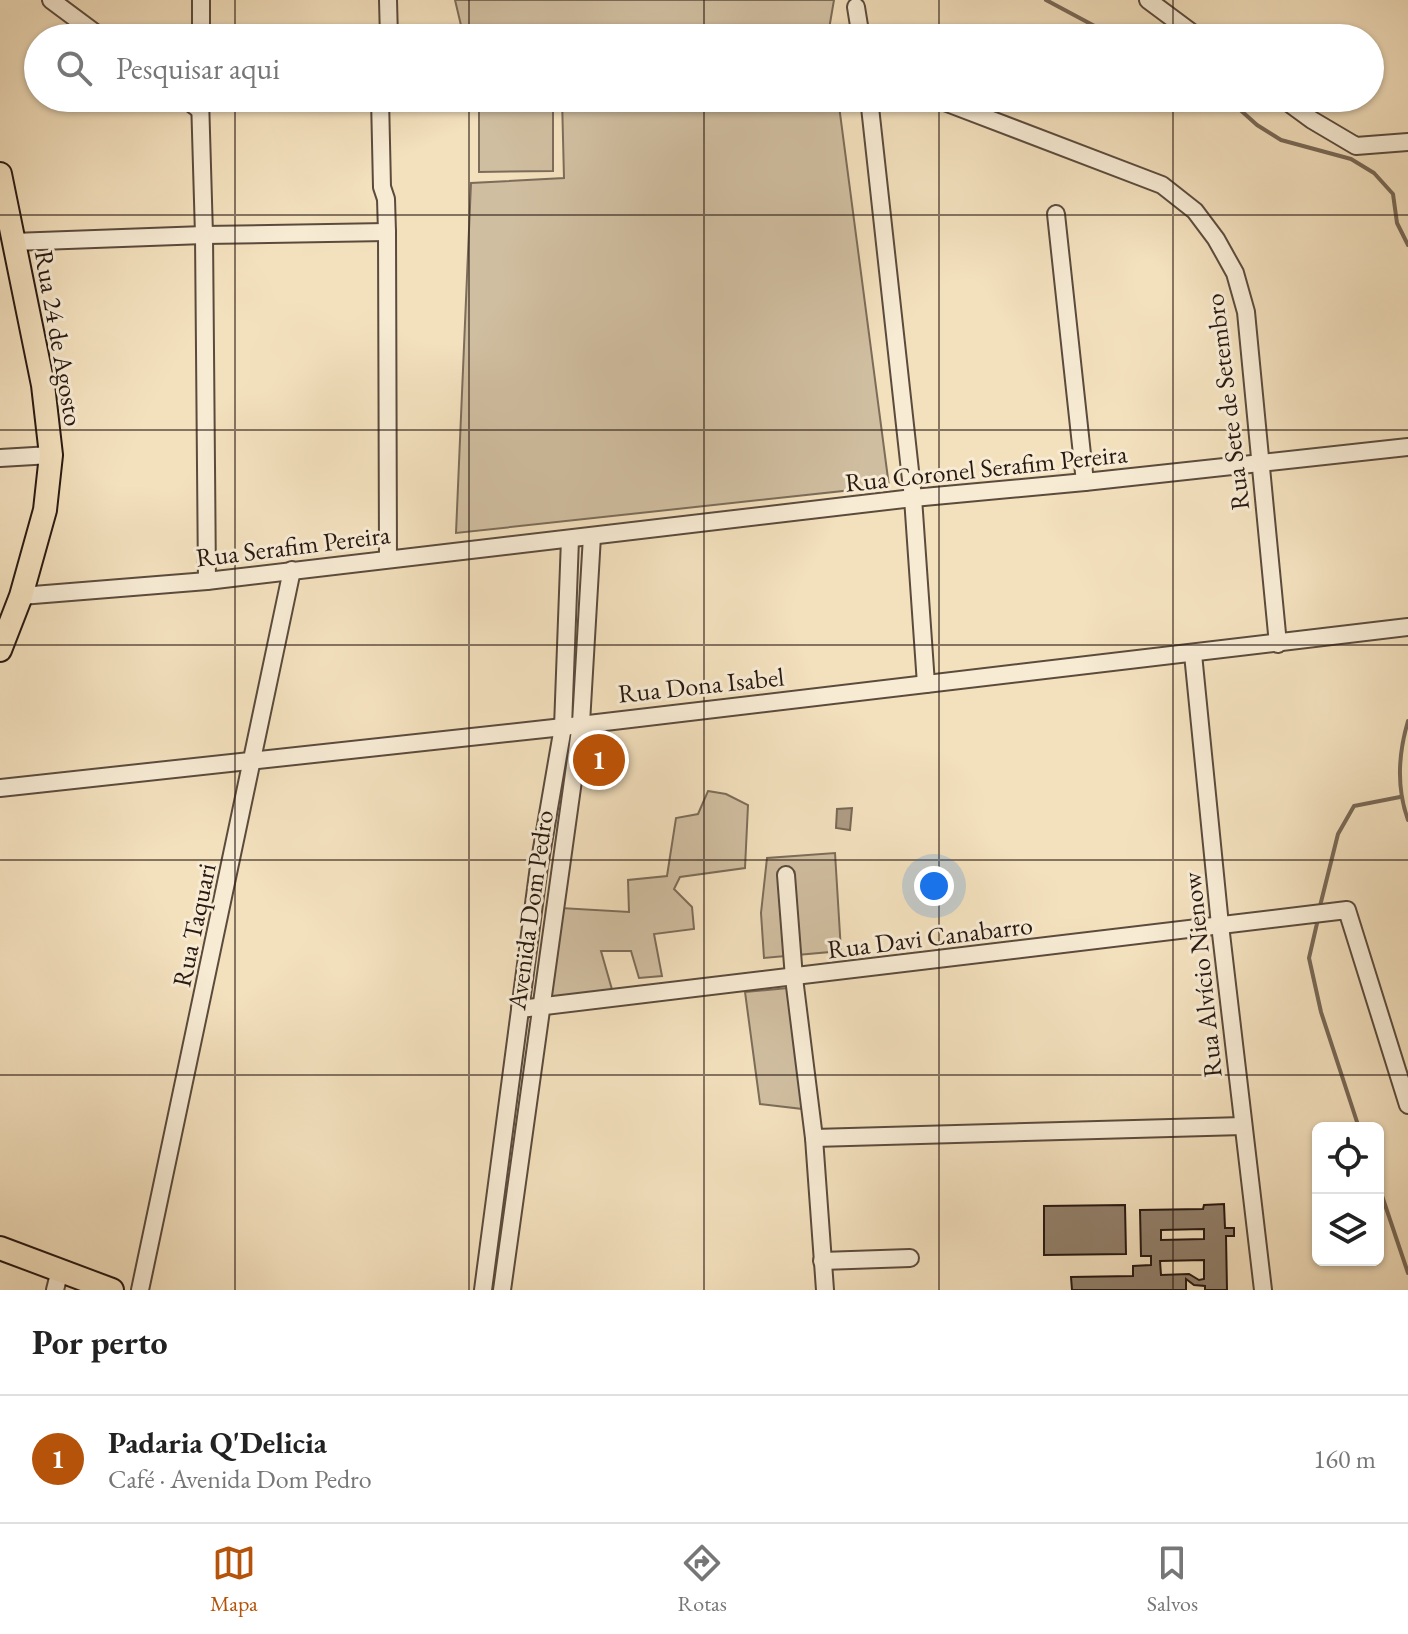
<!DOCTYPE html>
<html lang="pt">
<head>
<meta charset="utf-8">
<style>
  :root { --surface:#fff; --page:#f2f2f2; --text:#222; --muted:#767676; --line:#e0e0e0; --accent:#b45309 }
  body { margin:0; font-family:"EB Garamond",serif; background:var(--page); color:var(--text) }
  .controls { position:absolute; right:24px; bottom:24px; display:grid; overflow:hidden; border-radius:12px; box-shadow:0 2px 6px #0004 }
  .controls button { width:72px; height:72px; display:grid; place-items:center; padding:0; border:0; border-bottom:2px solid var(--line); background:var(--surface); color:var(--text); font:40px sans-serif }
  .you { position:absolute; left:934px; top:886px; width:28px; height:28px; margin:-20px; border:6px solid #fff; border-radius:50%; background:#1a73e8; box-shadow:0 0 0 12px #1a73e833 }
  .badge { display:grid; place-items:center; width:52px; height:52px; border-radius:50%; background:var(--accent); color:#fff; font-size:26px; font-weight:700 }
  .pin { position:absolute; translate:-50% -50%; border:4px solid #fff; box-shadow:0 2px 8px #0006 }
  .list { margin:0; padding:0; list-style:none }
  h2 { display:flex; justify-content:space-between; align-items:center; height:104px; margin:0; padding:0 32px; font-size:34px }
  h2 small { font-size:26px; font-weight:400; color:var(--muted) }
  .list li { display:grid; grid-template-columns:52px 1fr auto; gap:24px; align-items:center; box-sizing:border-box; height:128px; padding:0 32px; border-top:2px solid var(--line) }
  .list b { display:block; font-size:30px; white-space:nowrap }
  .list p { margin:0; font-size:26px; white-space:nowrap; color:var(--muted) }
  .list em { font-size:26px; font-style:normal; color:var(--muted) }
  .icon { flex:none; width:44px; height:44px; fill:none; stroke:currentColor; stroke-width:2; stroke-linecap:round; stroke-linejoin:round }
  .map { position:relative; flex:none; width:1408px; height:1290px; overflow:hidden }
  .search { position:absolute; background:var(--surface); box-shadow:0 2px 6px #0004; left:24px; right:24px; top:24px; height:88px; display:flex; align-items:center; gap:20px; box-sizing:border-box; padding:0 28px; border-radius:44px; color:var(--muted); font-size:30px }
  .sheet { height:232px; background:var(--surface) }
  nav { display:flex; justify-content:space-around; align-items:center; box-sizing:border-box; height:112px; border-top:2px solid var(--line); background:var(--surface); font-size:22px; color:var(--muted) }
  nav a { display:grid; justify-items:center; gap:4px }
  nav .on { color:var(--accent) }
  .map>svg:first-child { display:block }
</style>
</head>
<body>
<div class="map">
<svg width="1408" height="1290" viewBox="0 0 1408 1290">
  <rect width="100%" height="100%" fill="#f3e0bd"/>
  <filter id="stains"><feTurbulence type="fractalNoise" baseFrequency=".0025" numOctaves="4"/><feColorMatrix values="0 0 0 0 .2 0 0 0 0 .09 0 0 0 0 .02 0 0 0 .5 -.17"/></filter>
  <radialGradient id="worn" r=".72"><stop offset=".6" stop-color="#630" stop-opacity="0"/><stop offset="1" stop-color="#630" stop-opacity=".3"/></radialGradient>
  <g fill="#d0bea0" stroke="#7c6c59" stroke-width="2">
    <polygon points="455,0 834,0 829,29 831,38 464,38"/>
    <polygon points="479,98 553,98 553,171 479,172"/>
    <polygon points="562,98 838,98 889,486 456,533 471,183 564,178"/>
    <polygon points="708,791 726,794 748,805 745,868 680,877 674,889 692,907 694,929 654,934 662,976 639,978 631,951 601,951 613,993 542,1002 561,908 629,912 628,880 667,876 676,818 698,814"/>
    <polygon points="835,853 841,951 764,958 761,913 767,858"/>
    <polygon points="788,988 803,1109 760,1104 745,992"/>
  </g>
  <polygon fill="#ae9c83" stroke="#786856" stroke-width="2" points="852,808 850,830 836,828 837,809"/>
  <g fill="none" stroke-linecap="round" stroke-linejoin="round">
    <g stroke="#786856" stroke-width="4">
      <polyline points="1046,0 1117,38"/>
      <polyline points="1227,98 1257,125 1281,140 1351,159 1374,173 1393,194 1397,223 1408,245"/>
      <path d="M1408 721C1398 755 1396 787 1408 820"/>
      <polyline points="1319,910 1338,834 1354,806 1400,797"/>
      <polyline points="1318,919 1309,958 1321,1012 1359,1128"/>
      <polyline points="1378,1184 1408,1273"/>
    </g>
  </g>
  <g fill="#92806b" stroke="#281912" stroke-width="2" fill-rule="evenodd">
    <path d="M1224 1204 1225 1228H1234V1236H1226L1227 1290H1205V1286L1194 1285 1186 1279V1290H1072L1071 1277 1133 1276V1266L1151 1265V1256H1141L1140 1210 1203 1209 1204 1205ZM1204 1229V1239L1161 1240V1230ZM1204 1260V1279L1199 1280 1189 1274 1161 1275 1160 1261Z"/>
    <polygon points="1125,1205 1126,1254 1044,1255 1044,1206"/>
  </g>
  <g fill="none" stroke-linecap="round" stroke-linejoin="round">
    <g stroke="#5b4b3d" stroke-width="20">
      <g id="minor">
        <polyline points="51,0 102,38"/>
        <polyline points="388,0 389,38"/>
        <polyline points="1148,0 1199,38"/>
        <polyline points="856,7 861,38"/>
        <polyline points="201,38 201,0"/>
        <polyline points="184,98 200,110"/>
        <polyline points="200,98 204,235 207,581"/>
        <polyline points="380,98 382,187 386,199 387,232 388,559"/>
        <polyline points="869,98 913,498 926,684"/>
        <polyline points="934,98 1162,185 1195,211 1216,239 1235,273 1246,312 1278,644"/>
        <polyline points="1282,98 1312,120 1356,146 1408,142"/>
        <polyline points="1056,214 1085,482"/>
        <polyline points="13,242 204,235 387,232"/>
        <polyline points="0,458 51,455"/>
        <polyline points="21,596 207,581 913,498 1085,482 1408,447"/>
        <polyline points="1193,654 1220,925 1263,1290"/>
        <polyline points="0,788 563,727 1408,627"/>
        <polyline points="786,875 794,978 814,1138 825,1290"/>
        <polyline points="520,1009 1347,910 1408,1105"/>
        <polyline points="814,1138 1243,1126"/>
        <polyline points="822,1261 910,1258"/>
        <polyline points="55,1290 60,1270"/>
        <polyline points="140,1290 292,570"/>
        <polyline points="483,1290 539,866 563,727 570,539"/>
        <polyline points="502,1290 581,723 592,536"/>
      </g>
    </g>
    <g stroke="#281912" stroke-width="26">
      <g id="major">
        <polyline points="0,174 43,385 51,455 45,510 21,596 0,650"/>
        <polyline points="0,1248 112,1290"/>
      </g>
    </g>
    <use href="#minor" stroke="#f7ebd4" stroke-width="16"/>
    <use href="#major" stroke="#f3e0bd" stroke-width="22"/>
  </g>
  <path fill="none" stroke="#281912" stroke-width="2" stroke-opacity="0.55" d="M235 0V38M469 0V38M704 0V38M939 0V38M1173 0V38M235 98V1290M469 98V1290M704 98V1290M939 98V1290M1173 98V1290M0 215H1408M0 430H1408M0 645H1408M0 860H1408M0 1075H1408"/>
  <g text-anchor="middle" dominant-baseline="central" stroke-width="6" stroke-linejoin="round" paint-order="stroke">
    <g font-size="26" fill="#281912" stroke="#f7ebd4">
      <text transform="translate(59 338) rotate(80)">Rua 24 de Agosto</text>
      <text transform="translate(1227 402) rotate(-97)">Rua Sete de Setembro</text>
      <text transform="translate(986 468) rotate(-6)">Rua Coronel Serafim Pereira</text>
      <text transform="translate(293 546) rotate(-7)">Rua Serafim Pereira</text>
      <text transform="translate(701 685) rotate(-6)">Rua Dona Isabel</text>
      <text transform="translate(530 910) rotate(-82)">Avenida Dom Pedro</text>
      <text transform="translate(194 925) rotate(-78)">Rua Taquari</text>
      <text transform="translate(930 937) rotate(-7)">Rua Davi Canabarro</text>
      <text transform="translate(1202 975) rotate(-96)">Rua Alvício Nienow</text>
    </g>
  </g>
  <rect width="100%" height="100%" filter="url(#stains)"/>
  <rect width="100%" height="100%" fill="url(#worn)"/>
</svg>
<div class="controls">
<button><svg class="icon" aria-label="locate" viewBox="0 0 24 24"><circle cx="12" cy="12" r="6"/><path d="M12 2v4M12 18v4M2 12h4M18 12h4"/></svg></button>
<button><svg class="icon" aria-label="layers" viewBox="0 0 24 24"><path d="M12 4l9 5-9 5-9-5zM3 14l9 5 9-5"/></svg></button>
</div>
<div class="you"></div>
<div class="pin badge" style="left:599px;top:760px">1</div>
<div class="search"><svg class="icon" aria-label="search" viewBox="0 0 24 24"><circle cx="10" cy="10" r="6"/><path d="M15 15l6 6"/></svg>Pesquisar aqui</div>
</div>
<section class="sheet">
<h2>Por perto<small></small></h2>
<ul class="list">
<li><span class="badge">1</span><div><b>Padaria Q'Delicia</b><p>Café · Avenida Dom Pedro</p></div><em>160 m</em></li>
</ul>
</section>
<nav>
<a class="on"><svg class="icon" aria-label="map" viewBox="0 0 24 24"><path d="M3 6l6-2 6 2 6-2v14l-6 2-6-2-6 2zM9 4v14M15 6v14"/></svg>Mapa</a>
<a><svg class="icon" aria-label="directions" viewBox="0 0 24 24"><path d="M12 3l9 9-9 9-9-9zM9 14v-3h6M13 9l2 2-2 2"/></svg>Rotas</a>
<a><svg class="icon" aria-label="saved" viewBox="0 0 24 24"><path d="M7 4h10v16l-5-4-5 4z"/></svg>Salvos</a>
</nav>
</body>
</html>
